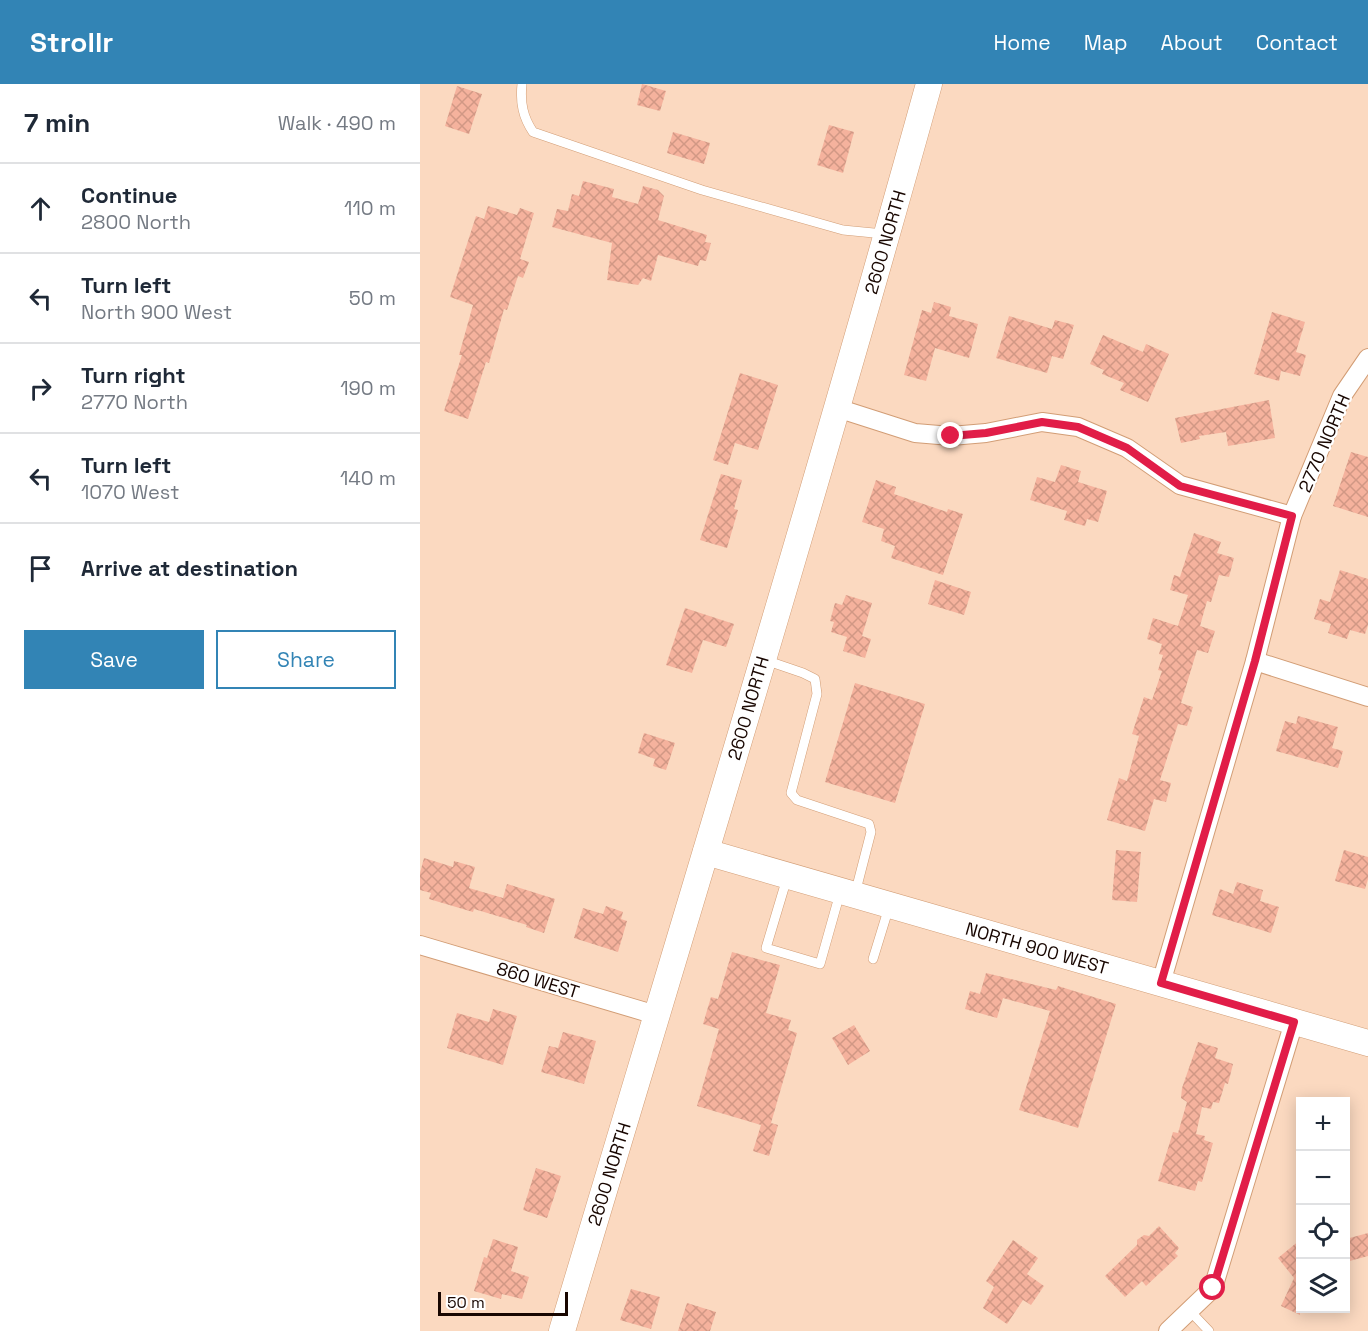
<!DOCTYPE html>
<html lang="en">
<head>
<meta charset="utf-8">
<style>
  :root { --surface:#fff; --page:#f6f6f7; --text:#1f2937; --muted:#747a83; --line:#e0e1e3; --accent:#3284b5 }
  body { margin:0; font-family:"Space Grotesk",sans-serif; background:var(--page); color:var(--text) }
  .controls { position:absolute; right:18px; bottom:18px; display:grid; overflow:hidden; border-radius:0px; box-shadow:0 3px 15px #0003 }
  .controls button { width:54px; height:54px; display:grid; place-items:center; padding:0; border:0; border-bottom:2px solid var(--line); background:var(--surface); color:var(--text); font:30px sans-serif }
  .scale { position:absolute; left:18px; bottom:15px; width:130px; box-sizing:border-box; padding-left:6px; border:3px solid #180600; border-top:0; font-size:16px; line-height:21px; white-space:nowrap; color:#180600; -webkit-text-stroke:4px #fff; paint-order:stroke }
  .stop { position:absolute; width:18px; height:18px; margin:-14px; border:4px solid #e11d48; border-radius:50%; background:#fff }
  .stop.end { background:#e11d48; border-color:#fff; box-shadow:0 2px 6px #0008 }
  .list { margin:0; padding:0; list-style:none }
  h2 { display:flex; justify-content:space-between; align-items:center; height:78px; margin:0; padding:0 24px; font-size:26px }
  h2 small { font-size:20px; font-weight:400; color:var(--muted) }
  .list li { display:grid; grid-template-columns:39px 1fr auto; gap:18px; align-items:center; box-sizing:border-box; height:90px; padding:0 24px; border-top:2px solid var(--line) }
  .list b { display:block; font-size:22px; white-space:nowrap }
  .list p { margin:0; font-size:20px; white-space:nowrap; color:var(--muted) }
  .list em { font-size:20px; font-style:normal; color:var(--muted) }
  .actions { display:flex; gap:12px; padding:18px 24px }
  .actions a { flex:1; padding:14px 0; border:2px solid var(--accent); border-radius:0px; text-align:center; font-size:21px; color:var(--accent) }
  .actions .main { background:var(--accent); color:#fff }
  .icon { flex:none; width:33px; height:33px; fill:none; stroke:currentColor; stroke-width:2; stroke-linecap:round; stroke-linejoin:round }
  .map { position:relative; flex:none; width:948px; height:1247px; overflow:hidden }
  header { display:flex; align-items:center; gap:36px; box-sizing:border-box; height:84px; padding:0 30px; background:var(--accent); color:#fff }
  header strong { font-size:28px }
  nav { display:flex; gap:33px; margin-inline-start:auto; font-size:21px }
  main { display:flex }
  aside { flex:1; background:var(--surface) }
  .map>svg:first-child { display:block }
</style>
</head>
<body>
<header>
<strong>Strollr</strong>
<nav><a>Home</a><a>Map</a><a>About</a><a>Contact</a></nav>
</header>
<main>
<aside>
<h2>7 min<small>Walk · 490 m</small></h2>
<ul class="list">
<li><svg class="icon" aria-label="ahead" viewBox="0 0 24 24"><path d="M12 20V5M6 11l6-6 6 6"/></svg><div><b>Continue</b><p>2800 North</p></div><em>110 m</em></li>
<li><svg class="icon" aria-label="left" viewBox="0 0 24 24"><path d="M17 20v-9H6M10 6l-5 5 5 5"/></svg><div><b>Turn left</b><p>North 900 West</p></div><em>50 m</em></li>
<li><svg class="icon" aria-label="right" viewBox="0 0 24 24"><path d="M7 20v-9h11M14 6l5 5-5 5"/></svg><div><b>Turn right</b><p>2770 North</p></div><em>190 m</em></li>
<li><svg class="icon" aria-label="left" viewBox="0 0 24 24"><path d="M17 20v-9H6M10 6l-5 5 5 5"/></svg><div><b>Turn left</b><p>1070 West</p></div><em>140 m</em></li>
<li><svg class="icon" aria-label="arrive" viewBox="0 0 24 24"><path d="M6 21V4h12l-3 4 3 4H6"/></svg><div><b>Arrive at destination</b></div></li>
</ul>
<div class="actions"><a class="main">Save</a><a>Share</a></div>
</aside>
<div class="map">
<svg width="948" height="1247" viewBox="0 0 948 1247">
  <defs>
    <pattern id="building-cross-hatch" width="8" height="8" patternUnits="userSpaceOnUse" patternTransform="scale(1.5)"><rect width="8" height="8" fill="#f5b29d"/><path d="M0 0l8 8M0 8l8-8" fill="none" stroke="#d19885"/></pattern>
  </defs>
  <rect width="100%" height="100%" fill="#fbd9c0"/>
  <g fill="url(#building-cross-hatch)">
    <polygon points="222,0 246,7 240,27 217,21"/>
    <polygon points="37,2 62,10 49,50 25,42"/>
    <polygon points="409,41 434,48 423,89 397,81"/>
    <polygon points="253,48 290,59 284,80 247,69"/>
    <polygon points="163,97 194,105 192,113 218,120 223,102 238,106 244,112 238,136 287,151 285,158 291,159 286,177 280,176 278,182 238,171 231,197 223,194 218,201 187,196 192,159 132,143 137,125 148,127 152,110 159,112"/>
    <polygon points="68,122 97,131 100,124 114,129 100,175 109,178 103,194 98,192 87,226 84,225 69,279 66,278 48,335 24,327 42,271 39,271 53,221 30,213 56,132 64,135"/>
    <polygon points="514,218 531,223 529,232 558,240 549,274 515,264 506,297 484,291 502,226 511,229"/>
    <polygon points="852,228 885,238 876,268 886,271 880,292 861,287 859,297 834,290"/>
    <polygon points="589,232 632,245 635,236 654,241 643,275 632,272 627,289 576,274"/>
    <polygon points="683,251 723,268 726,260 749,270 728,318 700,306 704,299 682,290 684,286 670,280"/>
    <polygon points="320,289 358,301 338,366 315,359 308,381 293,376"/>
    <polygon points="849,316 855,354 808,362 806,348 779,352 780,355 761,359 755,334"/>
    <polygon points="931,368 948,373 948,433 913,422"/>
    <polygon points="641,381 661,387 658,398 687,407 678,438 667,435 665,442 644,436 647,427 610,416 617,393 635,398"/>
    <polygon points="301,390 322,396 314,425 318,426 307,464 280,456"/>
    <polygon points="456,396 476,403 474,410 527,428 528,425 543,430 523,491 471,474 475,462 461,457 464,445 442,438"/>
    <polygon points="774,449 801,458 797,469 814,474 809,493 799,491 791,518 787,517 780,542 795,547 788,569 777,566 761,619 773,623 767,642 758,640 740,696 751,699 746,718 734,715 725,747 687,736 699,694 707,697 719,652 712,650 724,613 732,616 742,587 738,586 743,571 739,570 742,560 727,555 733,534 758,542 768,511 750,506 754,491 760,493"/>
    <polygon points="920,486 948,495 948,541 945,550 930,546 927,555 908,549 911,540 894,535 900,515 910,518"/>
    <polygon points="515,496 551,508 544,531 508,520"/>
    <polygon points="426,511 452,519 442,552 451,555 445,574 423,567 427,553 411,548 414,538 410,537 415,519 422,521"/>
    <polygon points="265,524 314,540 306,563 283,556 272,589 246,581"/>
    <polygon points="435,599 505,620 475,719 405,698"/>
    <polygon points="878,632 918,643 912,664 923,667 918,684 856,667 865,637 876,640"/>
    <polygon points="224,649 255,659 246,686 233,682 235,675 218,669"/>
    <polygon points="696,766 721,768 717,818 692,816"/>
    <polygon points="924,766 948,773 948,795 945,805 915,797"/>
    <polygon points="4,774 33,783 34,777 55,783 49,804 83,814 87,800 135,815 124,849 106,843 107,841 54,825 53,828 9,815 11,809 0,806 0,789"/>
    <polygon points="817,798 843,806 840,817 859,823 851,849 792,831 800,805 813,810"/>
    <polygon points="186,822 203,828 201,835 207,837 198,868 154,854 163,824 183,830"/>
    <polygon points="312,868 360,881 346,929 371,936 368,946 377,949 351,1039 358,1041 349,1072 333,1067 341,1041 277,1022 299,945 283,940 291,913 298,915"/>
    <polygon points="566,889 636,906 638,902 696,920 658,1044 599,1026 630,927 583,914 577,934 545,925 550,907 560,910"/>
    <polygon points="73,925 97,932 83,981 27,964 37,929 69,938"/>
    <polygon points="434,941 450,967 428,981 412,954"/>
    <polygon points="143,948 176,957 164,1000 121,988 129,962 138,964"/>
    <polygon points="778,958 798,964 795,974 813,980 808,1000 805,999 799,1019 793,1018 791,1025 782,1023 776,1050 785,1052 784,1056 793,1059 782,1098 778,1097 775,1107 738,1097 753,1048 758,1049 767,1018 761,1014 762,1004"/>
    <polygon points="116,1084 141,1092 127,1134 103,1126"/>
    <polygon points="739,1142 759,1164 755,1169 758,1172 726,1202 722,1197 705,1213 685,1192 717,1161 717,1156 724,1151 729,1152"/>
    <polygon points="948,1149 948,1172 926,1178 926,1155"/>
    <polygon points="73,1155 98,1163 91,1187 109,1193 102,1215 82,1210 81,1215 54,1207 64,1173 67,1174"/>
    <polygon points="593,1156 618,1174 607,1190 624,1202 611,1221 603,1216 587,1240 563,1224 574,1203 566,1197"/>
    <polygon points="880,1156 880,1231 861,1222 874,1194 858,1174"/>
    <polygon points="211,1205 240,1213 231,1245 200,1236"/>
    <polygon points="267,1219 296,1228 290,1247 258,1247"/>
  </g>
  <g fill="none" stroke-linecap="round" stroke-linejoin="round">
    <g stroke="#d29d75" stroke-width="10">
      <g id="lane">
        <path d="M102 0C100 19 103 33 113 48L282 106 423 146 464 150"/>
        <polyline points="345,576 383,589 395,595 397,610 371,709 377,716 449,740 451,748 435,810"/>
        <polyline points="367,794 346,864 400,880 420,809"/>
        <polyline points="453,875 469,823"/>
        <polyline points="770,1227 789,1247"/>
      </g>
    </g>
    <g stroke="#d29d75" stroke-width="20">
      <g id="street">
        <polyline points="417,324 495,349 531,352 566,349 622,338 658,343 707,364 760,401 872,432"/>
        <polyline points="835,577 948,613"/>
        <polyline points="0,861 236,931"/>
        <polyline points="741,899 835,577 872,432 922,312 948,274"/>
        <polyline points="748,1247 793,1204 874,938"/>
      </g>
    </g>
    <g stroke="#d29d75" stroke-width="27">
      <g id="secondary">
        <polyline points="286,768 948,959"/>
        <path d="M142 1247C266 832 393 418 509 0"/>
      </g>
    </g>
    <use href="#lane" stroke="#fff" stroke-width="9"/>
    <use href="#street" stroke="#fff" stroke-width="18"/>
    <use href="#secondary" stroke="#fff" stroke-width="26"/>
  </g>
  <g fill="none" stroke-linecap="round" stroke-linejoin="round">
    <polyline stroke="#e11d48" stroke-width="8" points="531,352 566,349 622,338 658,343 707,364 760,402 872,432 835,577 741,899 874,938 793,1204"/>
  </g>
  <g text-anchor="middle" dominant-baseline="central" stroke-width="4.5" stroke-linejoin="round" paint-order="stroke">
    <g font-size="18" fill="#180600" stroke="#fff">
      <text transform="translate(465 158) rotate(-74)">2600 NORTH</text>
      <text transform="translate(904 359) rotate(-67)">2770 NORTH</text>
      <text transform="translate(328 624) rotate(-74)">2600 NORTH</text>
      <text transform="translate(617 864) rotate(16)">NORTH 900 WEST</text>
      <text transform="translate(118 896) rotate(17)">860 WEST</text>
      <text transform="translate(189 1090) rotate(-73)">2600 NORTH</text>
    </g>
  </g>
</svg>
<div class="controls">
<button>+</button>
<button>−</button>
<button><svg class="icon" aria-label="locate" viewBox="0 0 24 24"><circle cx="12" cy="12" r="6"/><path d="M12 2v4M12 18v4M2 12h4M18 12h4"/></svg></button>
<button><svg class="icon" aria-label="layers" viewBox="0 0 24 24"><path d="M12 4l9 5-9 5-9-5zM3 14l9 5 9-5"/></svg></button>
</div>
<div class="scale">50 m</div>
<div class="stop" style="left:793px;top:1204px"></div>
<div class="stop end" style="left:531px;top:352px"></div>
</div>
</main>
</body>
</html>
